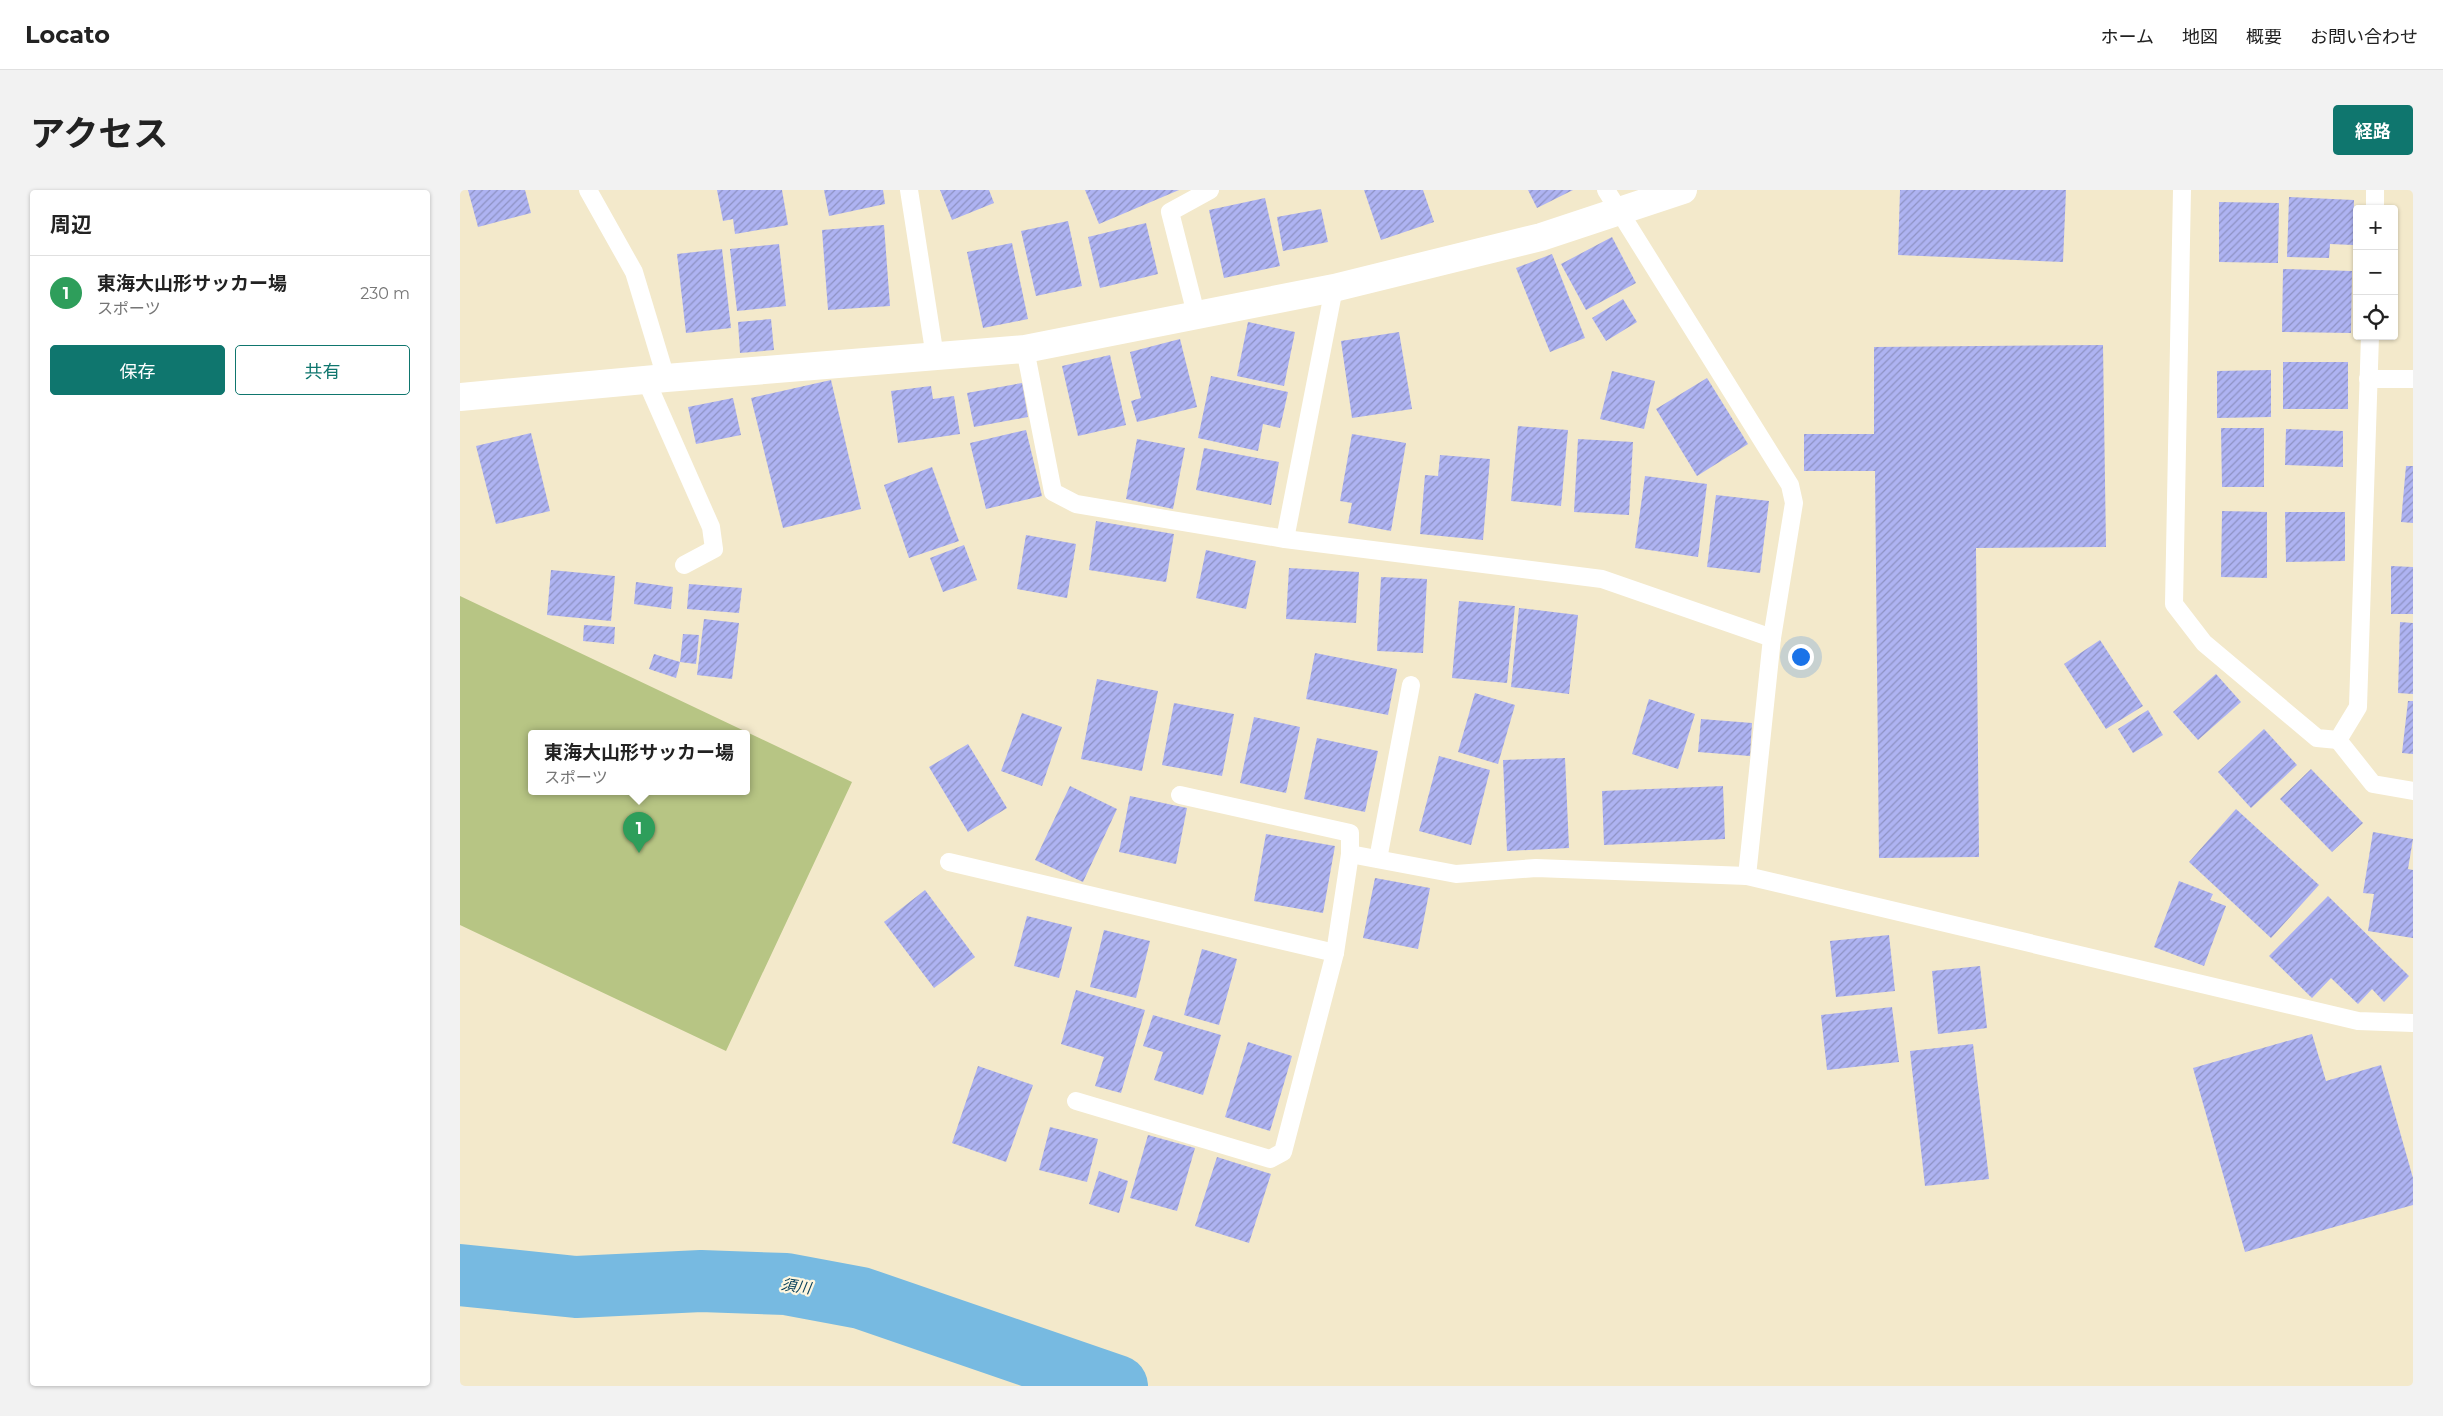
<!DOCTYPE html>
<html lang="ja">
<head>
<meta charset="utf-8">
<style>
  :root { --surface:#fff; --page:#f2f2f2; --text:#222; --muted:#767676; --line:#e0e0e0; --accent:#0f766e }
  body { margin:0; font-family:Montserrat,"Noto Sans JP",sans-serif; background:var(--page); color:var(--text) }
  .controls { position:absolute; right:15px; top:15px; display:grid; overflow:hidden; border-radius:5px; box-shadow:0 1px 4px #0004 }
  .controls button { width:45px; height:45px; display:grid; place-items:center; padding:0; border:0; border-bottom:1px solid var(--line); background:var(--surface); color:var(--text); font:25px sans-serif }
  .you { position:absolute; left:1340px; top:466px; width:18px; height:18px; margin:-12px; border:4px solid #fff; border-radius:50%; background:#1a73e8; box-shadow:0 0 0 8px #1a73e833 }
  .badge { display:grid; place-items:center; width:32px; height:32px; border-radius:50%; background:var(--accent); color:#fff; font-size:16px; font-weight:700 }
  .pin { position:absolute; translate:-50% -41px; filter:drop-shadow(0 1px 2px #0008) }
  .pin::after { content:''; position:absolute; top:26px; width:18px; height:15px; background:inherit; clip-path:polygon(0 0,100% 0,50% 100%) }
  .popup { position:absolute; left:68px; top:540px; width:222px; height:65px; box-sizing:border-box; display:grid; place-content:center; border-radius:5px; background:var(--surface); filter:drop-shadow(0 1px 4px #0005); font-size:16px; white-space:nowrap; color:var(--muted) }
  .popup b { font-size:19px; color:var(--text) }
  .popup::after { content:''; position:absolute; left:50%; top:100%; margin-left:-10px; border:10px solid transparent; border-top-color:var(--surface) }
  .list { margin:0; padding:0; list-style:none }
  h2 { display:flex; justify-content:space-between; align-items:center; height:65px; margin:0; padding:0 20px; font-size:21px }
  h2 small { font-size:16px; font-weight:400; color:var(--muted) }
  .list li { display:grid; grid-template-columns:32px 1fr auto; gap:15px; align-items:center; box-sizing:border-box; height:75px; padding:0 20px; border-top:1px solid var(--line) }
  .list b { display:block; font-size:19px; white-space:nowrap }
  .list p { margin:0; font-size:16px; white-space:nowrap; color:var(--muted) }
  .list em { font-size:16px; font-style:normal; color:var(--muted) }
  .actions { display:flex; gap:10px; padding:15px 20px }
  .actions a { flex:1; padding:11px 0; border:1px solid var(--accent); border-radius:5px; text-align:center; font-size:18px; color:var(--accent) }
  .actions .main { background:var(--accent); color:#fff }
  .icon { flex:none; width:28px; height:28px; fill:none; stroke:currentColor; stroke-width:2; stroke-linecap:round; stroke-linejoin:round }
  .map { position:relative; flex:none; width:1953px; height:1196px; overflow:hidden; border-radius:5px }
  header { display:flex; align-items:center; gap:30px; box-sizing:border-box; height:70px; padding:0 25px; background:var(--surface); border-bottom:1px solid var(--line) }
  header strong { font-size:24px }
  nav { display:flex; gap:28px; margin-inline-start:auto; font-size:18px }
  .intro { display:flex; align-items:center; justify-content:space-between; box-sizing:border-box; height:120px; padding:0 30px }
  h1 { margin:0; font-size:35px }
  .button { padding:12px 22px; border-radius:5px; background:var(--accent); color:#fff; font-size:18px; font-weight:700 }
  main { display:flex; gap:30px; padding:0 30px }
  aside { flex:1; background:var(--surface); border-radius:5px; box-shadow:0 1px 4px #0004 }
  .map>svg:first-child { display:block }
</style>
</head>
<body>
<header>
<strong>Locato</strong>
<nav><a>ホーム</a><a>地図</a><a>概要</a><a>お問い合わせ</a></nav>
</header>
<div class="intro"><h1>アクセス</h1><a class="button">経路</a></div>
<main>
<aside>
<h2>周辺<small></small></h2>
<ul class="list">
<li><span class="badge" style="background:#2e9e5b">1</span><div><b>東海大山形サッカー場</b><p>スポーツ</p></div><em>230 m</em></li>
</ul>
<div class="actions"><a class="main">保存</a><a>共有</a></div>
</aside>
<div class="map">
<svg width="1953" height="1196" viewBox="0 0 1953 1196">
  <defs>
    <pattern id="building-hatch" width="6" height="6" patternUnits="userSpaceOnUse" patternTransform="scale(1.25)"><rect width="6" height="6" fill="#aeb3f2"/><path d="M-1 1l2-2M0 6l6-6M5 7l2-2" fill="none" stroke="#8e92c3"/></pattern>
  </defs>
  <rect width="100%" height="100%" fill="#f3e9cb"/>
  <path fill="#b7c584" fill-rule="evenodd" d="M0 406 392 592 266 861 0 735ZM71 544H286V602H71Z"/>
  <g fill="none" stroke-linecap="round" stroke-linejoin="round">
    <polyline stroke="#77bae1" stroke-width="62" points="0,1085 116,1097 241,1091 326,1094 401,1108 657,1196"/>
  </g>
  <g fill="url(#building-hatch)">
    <polygon points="8,0 65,0 71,23 18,37"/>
    <polygon points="257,0 322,0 328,35 275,44 273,29 263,31"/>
    <polygon points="364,0 423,0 425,14 369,26"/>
    <polygon points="480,0 529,0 534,13 492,30"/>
    <polygon points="625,0 719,0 639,34"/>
    <polygon points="904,0 963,0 974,32 921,50"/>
    <polygon points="1068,0 1113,0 1077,18"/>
    <polygon points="1440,0 1606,0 1603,72 1438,65"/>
    <polygon points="1829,7 1894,10 1893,55 1870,54 1869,68 1827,67"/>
    <polygon points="805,8 820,76 764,88 749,20"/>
    <polygon points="1759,12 1819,13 1818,73 1759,72"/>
    <polygon points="861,19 868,52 823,61 817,27"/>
    <polygon points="608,31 622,96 576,106 561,41"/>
    <polygon points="686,33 698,84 640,98 628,47"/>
    <polygon points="424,35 430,116 368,120 362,40"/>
    <polygon points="1152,47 1176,93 1126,120 1101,74"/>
    <polygon points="552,53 568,129 523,138 507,62"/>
    <polygon points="319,54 326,116 277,121 270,59"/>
    <polygon points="262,59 271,138 226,143 217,64"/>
    <polygon points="1092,64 1125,148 1090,162 1056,78"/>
    <polygon points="1823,79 1892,81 1891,143 1822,142"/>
    <polygon points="1163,109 1177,132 1146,151 1132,128"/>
    <polygon points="311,129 314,160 280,163 278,132"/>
    <polygon points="788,132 835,142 824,196 777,186"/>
    <polygon points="939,142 952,219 892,228 881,151"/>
    <polygon points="720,149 737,217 677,232 671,211 681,208 670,162"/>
    <polygon points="1643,155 1646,357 1516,358 1519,667 1419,668 1415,281 1344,281 1344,244 1414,244 1414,157"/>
    <polygon points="650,165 666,235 618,246 602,176"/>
    <rect x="1823" y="172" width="65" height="47"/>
    <polygon points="1811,180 1811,227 1757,228 1757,181"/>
    <polygon points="1152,181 1195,191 1184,239 1140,229"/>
    <polygon points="751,186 828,202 820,238 803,234 798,261 738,248"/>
    <polygon points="1247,188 1288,254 1237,286 1196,219"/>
    <polygon points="371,190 401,319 323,338 291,208"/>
    <polygon points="562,193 568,227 514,237 507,203"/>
    <polygon points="471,196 473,209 494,206 500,244 438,253 431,201"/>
    <polygon points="273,208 281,245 236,254 228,217"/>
    <polygon points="1058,236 1108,240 1101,316 1051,311"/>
    <polygon points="1761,238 1804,238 1804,297 1762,297"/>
    <polygon points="1826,239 1883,241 1883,277 1825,275"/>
    <polygon points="566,240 582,306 526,319 510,253"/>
    <polygon points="71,243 90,321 36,334 16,256"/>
    <polygon points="892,244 946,253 931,341 888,333 892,313 880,311"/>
    <polygon points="677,249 725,258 713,319 666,309"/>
    <polygon points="1118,249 1173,252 1169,325 1114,322"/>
    <polygon points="744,258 819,272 811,315 736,300"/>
    <polygon points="980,265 1030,269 1023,350 960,344 965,285 978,286"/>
    <polygon points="1946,276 1953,276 1953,333 1941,332"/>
    <polygon points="472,277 499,351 449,368 424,295"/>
    <polygon points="1185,286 1247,294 1238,367 1175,358"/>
    <polygon points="1256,305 1309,311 1300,383 1247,377"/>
    <polygon points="1762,321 1807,322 1807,388 1761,387"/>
    <polygon points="1825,322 1885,322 1885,371 1826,372"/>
    <polygon points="636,331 714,344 706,392 629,380"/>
    <polygon points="566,345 616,354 607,408 557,399"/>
    <polygon points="504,355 517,390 483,402 470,368"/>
    <polygon points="746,360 796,371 786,419 736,408"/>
    <polygon points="1931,376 1953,377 1953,424 1931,424"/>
    <polygon points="829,378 899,382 896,433 826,429"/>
    <polygon points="91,380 155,386 151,431 87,425"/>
    <polygon points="921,387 967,389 963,463 917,461"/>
    <polygon points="176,392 213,397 211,419 174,414"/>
    <polygon points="229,394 282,398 279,423 227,419"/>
    <polygon points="999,411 1055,416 1047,493 992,488"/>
    <polygon points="1059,418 1118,425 1109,504 1051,497"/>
    <polygon points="244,429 279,433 272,489 237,485"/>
    <polygon points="1940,432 1953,433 1953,504 1938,503"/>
    <polygon points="124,435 155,437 154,454 123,451"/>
    <polygon points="223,444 239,445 236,474 220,472"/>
    <polygon points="1640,450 1683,516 1646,539 1604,474"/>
    <polygon points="855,463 937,479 928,525 846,509"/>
    <polygon points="194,464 220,472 216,488 189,479"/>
    <polygon points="1756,484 1781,512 1738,550 1713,522"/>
    <polygon points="637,489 698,501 682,581 621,569"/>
    <polygon points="1015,503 1055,515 1038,574 998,562"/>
    <polygon points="1189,509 1235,524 1218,579 1172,564"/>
    <polygon points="1948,511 1953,511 1953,564 1942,563"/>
    <polygon points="714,513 774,524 762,586 702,575"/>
    <polygon points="1688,520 1703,545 1673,563 1658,539"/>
    <polygon points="562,523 602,537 582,596 541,581"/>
    <polygon points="794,527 840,537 826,603 780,593"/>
    <polygon points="1241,529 1292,533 1290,566 1238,562"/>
    <polygon points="1804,539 1837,575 1791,618 1758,582"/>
    <polygon points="857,548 918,561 905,622 844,609"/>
    <polygon points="508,554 547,618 508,642 469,577"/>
    <polygon points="979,566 1030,580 1011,655 959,641"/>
    <polygon points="1105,568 1109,658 1047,661 1043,570"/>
    <polygon points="1851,579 1903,633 1872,662 1820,609"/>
    <polygon points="610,596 657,619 623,692 575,670"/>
    <polygon points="1263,596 1265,649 1144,655 1142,601"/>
    <polygon points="670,606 727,618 716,674 659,662"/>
    <polygon points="1776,619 1859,695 1811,748 1729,672"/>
    <polygon points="1913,642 1953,649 1948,679 1953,680 1953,748 1908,741 1914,704 1903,703"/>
    <polygon points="806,644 875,656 863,723 794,711"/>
    <polygon points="915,688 970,698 958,759 903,748"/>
    <polygon points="1719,691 1753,704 1750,710 1766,716 1744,776 1694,757"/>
    <polygon points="465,700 515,767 474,798 424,732"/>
    <polygon points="1868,706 1949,786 1924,812 1912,799 1898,814 1871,788 1852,808 1809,766"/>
    <polygon points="567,726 612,737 599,788 554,776"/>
    <polygon points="644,740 690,751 676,808 630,797"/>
    <polygon points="1429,745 1435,801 1376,807 1370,751"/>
    <polygon points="742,759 777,769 759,835 724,825"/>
    <polygon points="1520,776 1527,838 1478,844 1472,781"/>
    <polygon points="616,800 685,820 661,903 635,896 644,867 601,854"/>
    <polygon points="1432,817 1439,872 1367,880 1361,825"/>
    <polygon points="693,825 761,845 743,905 694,890 703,862 683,856"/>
    <polygon points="1852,844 1866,891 1921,875 1953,988 1953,1015 1785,1062 1733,878"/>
    <polygon points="788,852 832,866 810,941 765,927"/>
    <polygon points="1513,854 1529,989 1465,996 1450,861"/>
    <polygon points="518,876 573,895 546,972 492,953"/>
    <polygon points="590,937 638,949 627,992 579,980"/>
    <polygon points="688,945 735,958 717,1021 670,1008"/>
    <polygon points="757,967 811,984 789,1053 735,1036"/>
    <polygon points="639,981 668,991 659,1023 629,1014"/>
  </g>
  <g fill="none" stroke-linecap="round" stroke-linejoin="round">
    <g stroke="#fff" stroke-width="18">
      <polyline points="128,0 174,82 206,188"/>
      <polyline points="449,0 475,167"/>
      <polyline points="1146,0 1330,295 1334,313 1312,448 1287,686 1898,831 1953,833"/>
      <polyline points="1722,0 1714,414 1744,453 1857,548 1878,550 1898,517 1910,146"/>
      <polyline points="1915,19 1915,0"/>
      <polyline points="736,124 710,22 750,0"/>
      <polyline points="565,159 593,302 616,314 825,349 1142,389 1312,448"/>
      <polyline points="1908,189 1953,189"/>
      <polyline points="186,190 251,337 254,359 224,375"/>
      <polyline points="825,349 874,98"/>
      <polyline points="1878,550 1913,594 1953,601"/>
      <polyline points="720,605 890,643 890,664"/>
      <polyline points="918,669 951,495"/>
      <polyline points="489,672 875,763"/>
      <polyline points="616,911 810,969 823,962 875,763 890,664 996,684 1076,678 1287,686"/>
    </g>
    <polyline stroke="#fff" stroke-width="28" points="0,207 206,188 565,159 874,98 1081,47 1223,0"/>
  </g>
  <g text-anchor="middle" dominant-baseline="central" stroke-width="4.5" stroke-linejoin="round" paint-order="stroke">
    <g font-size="15" font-style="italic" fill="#08405b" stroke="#fef6de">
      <text transform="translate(336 1096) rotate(8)">須川</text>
    </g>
  </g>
</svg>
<div class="controls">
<button>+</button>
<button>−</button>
<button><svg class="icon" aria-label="locate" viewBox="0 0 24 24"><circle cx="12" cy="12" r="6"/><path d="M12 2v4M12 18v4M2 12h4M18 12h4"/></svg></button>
</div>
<div class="you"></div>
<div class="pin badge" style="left:179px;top:663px;background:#2e9e5b">1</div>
<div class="popup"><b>東海大山形サッカー場</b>スポーツ</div>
</div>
</main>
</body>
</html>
